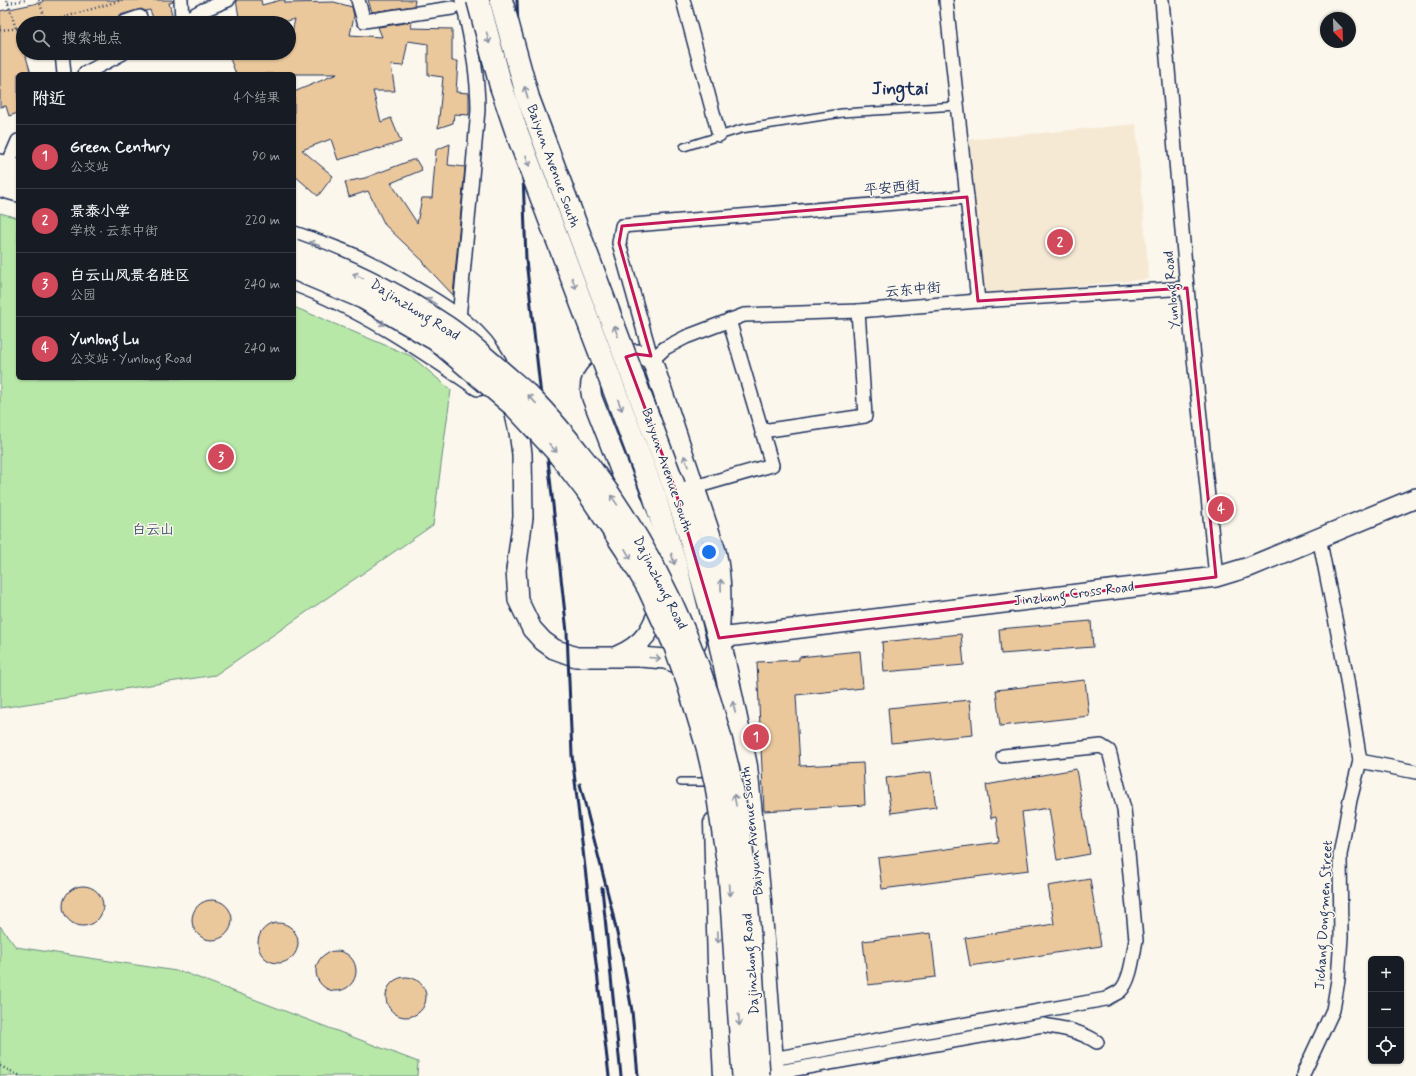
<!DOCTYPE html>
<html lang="zh">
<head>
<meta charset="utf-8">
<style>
  :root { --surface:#171b24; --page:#242831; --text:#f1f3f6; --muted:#9ea1a6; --line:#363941; --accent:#d1495b }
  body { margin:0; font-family:Mynerve,"LXGW WenKai TC",sans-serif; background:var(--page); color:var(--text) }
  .controls { position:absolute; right:12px; bottom:12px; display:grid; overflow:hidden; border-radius:6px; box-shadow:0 1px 3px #0004 }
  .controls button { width:36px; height:36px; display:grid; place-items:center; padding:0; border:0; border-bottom:1px solid var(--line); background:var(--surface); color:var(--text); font:20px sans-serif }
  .compass { position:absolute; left:1320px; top:12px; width:36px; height:36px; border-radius:50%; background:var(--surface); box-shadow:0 1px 3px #0004; rotate:157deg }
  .you { position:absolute; left:709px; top:552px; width:14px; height:14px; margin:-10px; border:3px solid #fff; border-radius:50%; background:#1a73e8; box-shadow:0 0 0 6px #1a73e833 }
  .badge { display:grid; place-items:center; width:26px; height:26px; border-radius:50%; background:var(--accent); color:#fff; font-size:13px; font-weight:700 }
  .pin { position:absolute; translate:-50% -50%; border:2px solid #fff; box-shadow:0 1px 4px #0006 }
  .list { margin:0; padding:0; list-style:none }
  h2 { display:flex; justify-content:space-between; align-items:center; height:52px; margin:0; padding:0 16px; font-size:17px }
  h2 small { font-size:13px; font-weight:400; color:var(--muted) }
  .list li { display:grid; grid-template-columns:26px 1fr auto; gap:12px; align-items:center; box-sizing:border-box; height:64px; padding:0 16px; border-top:1px solid var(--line) }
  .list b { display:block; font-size:15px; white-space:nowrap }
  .list p { margin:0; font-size:13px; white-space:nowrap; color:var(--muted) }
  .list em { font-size:13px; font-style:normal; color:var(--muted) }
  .icon { flex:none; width:22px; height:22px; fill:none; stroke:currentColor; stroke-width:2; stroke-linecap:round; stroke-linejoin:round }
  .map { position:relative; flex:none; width:1416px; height:1076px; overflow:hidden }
  .search { position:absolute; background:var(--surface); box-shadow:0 1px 3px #0004; left:16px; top:16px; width:280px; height:44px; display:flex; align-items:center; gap:10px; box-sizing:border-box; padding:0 14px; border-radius:22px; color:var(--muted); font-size:15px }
  .panel { position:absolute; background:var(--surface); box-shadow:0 1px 3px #0004; left:16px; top:72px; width:280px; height:308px; border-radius:6px }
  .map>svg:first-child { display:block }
</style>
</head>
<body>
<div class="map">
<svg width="1416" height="1076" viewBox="0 0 1416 1076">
  <rect width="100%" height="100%" fill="#fbf7ec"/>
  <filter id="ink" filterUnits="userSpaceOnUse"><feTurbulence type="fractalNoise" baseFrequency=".025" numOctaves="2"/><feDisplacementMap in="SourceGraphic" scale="8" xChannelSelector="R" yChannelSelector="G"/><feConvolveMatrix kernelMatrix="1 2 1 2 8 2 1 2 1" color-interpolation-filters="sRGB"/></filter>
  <g filter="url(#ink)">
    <polygon fill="#f6e9d4" points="1136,124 1149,279 979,295 965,140"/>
    <g fill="#b8e8a7" stroke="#6a8c82">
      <polygon points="0,213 18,218 18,378 294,378 294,307 411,356 451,390 433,525 215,675 0,708"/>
      <polygon points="0,926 16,947 183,972 418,1062 417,1076 0,1076"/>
    </g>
    <g fill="#ebc89c" stroke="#1b2f5e">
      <polygon points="42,0 172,0 173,2 169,3 173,18 155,23 150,10 145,11 141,9 120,15 115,21 110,23 23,23 23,26 17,28 23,48 23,53 25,53 31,74 18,74 18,113 9,116 6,106 0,107 0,11 43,2"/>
      <polygon points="236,0 261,0 262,5 281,0 285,0 285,3 334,2 352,7 354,16 350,35 382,37 378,27 412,22 411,28 452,29 452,61 458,61 456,92 469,93 469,115 454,114 453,123 438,128 443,77 428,75 428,44 408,41 403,66 391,65 395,91 373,91 381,122 391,118 401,142 379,149 379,148 338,160 331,139 302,150 333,176 318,196 294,175 294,92 337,74 236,74 229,56 237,53 289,53 289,46 295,19 278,23 240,23"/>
      <polygon points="368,0 415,0 414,6 372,12"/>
      <polygon points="450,144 448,165 465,167 453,295 423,263 424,262 385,225 368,191 349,197 345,182 365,178 412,160 416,160 422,170 391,183 417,223 422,198 432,198 436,150"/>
      <polygon points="1091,621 1093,647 1001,654 999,629"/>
      <polygon points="961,634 964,665 884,672 882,642"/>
      <polygon points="860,651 863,688 796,695 800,766 863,763 865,805 764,811 757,662 799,660 799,657"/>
      <polygon points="1085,680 1089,716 1000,726 996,690"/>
      <polygon points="970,700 973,735 891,743 888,708"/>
      <polygon points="1076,769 1090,854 1057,860 1049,808 1022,812 1029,870 882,889 878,858 999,842 996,817 991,818 986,785"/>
      <polygon points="931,772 936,807 891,813 886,778"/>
      <polygon points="1090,879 1101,946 970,966 965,938 1054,924 1048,886"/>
      <circle cx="83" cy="906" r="20"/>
      <circle cx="212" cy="920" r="20"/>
      <circle cx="278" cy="943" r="20"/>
      <polygon points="931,933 936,977 868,985 863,941"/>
      <circle cx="336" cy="971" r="20"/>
      <circle cx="406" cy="997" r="20"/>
    </g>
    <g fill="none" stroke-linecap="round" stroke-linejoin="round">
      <g stroke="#1b2f5e" stroke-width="10">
        <g id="lane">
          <polyline points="684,147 741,129 842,113 957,106"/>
          <polyline points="681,782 713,782"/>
        </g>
      </g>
      <g stroke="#1b2f5e" stroke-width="16">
        <g id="street">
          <polyline points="181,0 182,21"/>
          <polyline points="358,0 364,21 452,8"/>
          <polyline points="683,0 719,135"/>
          <polyline points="946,0 978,301"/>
          <polyline points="1162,0 1187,288 1216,577"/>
          <polyline points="123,23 140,17"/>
          <polyline points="179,23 203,10 228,0"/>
          <polyline points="62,53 64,74"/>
          <polyline points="84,74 123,53"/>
          <polyline points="9,162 18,141"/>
          <polyline points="967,197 622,226 619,243 652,360 665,348 686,337 744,315 858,311 978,301 1187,288"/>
          <path d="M459 319 478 110C478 73 471 36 462 0"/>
          <polyline points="762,431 865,416 858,311"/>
          <polyline points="695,487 772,465 729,320"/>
          <polyline points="1360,761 1416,772"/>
          <path d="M772 1059 1106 999C1110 996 1116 994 1120 991 1131 981 1133 954 1136 940L1124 809 1109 751 1101 746 1084 748 1003 756"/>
          <path d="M773 1073 1043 1025C1062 1028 1080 1031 1097 1042"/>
          <polyline points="1303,1076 1304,1072 1333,1010 1338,980 1341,937 1340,855 1350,800 1360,761 1346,674 1319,537"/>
        </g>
      </g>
      <g stroke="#1b2f5e" stroke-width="22">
        <g id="secondary">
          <path d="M294 236C311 242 329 248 346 255 373 266 399 282 424 297 454 315 480 332 497 363"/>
          <path d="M294 281C361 306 420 346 478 386"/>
          <polyline points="512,401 519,432 522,454 523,517 516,570 518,600 532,629 543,641 554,649 576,657 640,657 665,659 679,664 690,672"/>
          <path d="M651 549 592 398C591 392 589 386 592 380 596 368 625 354 637 354 643 354 647 357 652 360L716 551C723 582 721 608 719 638L1216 577 1249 567 1416 498"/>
          <path d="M617 656C646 644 652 628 663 600"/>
        </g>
      </g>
      <g stroke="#1b2f5e" stroke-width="24">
        <g id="primary">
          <polyline points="0,165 18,170"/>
          <polyline points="0,186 18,191"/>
        </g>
      </g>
      <g stroke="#1b2f5e" stroke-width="25">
        <g id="highway">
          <polyline points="674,486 689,533 719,638 746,766 760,901 773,1076"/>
          <polyline points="654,495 676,567 695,643"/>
          <polyline points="715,823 719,964 725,1076"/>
        </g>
      </g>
      <g stroke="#1b2f5e" stroke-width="2.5" stroke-dasharray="1 3" stroke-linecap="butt">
        <polyline points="7,0 16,29"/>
        <polyline points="39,0 46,23"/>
        <polyline points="8,3 26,0"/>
        <polyline points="45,23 122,0"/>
        <polyline points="0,30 23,28"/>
        <polyline points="0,1066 21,1076"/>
      </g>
      <use href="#lane" stroke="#fbf7ec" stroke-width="7"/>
      <use href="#street" stroke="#fbf7ec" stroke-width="13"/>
      <use href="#secondary" stroke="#fbf7ec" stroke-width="19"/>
      <use href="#primary" stroke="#fbf7ec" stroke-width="21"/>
      <use href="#highway" stroke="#fbf7ec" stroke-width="22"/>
      <g stroke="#1b2f5e" stroke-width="3">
        <polyline points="517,0 526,260 567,632 572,755 609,1076"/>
        <polyline points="580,784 611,906 622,956 632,1011 638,1076"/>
        <polyline points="602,888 621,1076"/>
      </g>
      <g stroke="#1b2f5e" stroke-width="24" stroke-linecap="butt">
        <g id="primary-bridge">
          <path d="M294 250C347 268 398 294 444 325 463 337 479 353 496 367 506 376 517 385 527 394 550 416 570 442 590 467 659 559 706 665 730 776 742 830 746 884 750 938 753 984 756 1030 759 1076"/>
          <polyline points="294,269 363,298 436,340 515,407 555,450 586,490 626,550 648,588 675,647 688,684 707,747 716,786 729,873 743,1076"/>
        </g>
      </g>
      <g stroke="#1b2f5e" stroke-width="25" stroke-linecap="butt">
        <g id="highway-bridge">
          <polyline points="478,0 501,86 516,130 654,495"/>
          <polyline points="501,0 528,98 674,486"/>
        </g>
      </g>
      <use href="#primary-bridge" stroke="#fbf7ec" stroke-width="21"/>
      <use href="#highway-bridge" stroke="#fbf7ec" stroke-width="22"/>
    </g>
    <defs><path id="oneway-shaft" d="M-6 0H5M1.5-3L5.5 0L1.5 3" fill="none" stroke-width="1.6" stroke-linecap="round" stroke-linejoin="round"/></defs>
    <g stroke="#8b93a5">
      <use href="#oneway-shaft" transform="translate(488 38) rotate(76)"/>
      <use href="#oneway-shaft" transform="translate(526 92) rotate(-106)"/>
      <use href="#oneway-shaft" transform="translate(528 161) rotate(70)"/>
      <use href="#oneway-shaft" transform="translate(315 244) rotate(-160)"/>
      <use href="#oneway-shaft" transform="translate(358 276) rotate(-155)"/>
      <use href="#oneway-shaft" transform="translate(574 283) rotate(69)"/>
      <use href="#oneway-shaft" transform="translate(431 301) rotate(-149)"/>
      <use href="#oneway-shaft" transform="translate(380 322) rotate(30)"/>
      <use href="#oneway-shaft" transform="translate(616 331) rotate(-111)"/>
      <use href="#oneway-shaft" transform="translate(532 399) rotate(-133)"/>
      <use href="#oneway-shaft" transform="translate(620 405) rotate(69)"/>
      <use href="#oneway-shaft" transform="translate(553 448) rotate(48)"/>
      <use href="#oneway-shaft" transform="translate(686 461) rotate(-109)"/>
      <use href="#oneway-shaft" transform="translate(614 500) rotate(-125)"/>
      <use href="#oneway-shaft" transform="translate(628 554) rotate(60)"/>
      <use href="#oneway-shaft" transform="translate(673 559) rotate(74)"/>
      <use href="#oneway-shaft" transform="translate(721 585) rotate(-92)"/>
      <use href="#oneway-shaft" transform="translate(655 658) rotate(5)"/>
      <use href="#oneway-shaft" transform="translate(734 707) rotate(-102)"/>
      <use href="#oneway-shaft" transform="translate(735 800) rotate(-101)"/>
      <use href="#oneway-shaft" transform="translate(730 890) rotate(86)"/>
      <use href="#oneway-shaft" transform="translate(718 937) rotate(88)"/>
      <use href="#oneway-shaft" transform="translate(739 1020) rotate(86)"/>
    </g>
  </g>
  <path fill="none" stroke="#c2185b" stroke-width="3" stroke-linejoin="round" d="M967 197 978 301 1187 288 1216 577 719 638 674 486 626 357 636 354 651 356 619 243 622 226Z"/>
  <g text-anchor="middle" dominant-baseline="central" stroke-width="3" stroke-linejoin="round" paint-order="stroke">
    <g font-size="14" fill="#1b2f5e" stroke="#fbf7ec">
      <text transform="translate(553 166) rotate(70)">Baiyun Avenue South</text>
      <text transform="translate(892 188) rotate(-5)">平安西街</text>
      <text transform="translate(913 290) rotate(-5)">云东中街</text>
      <text transform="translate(1172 290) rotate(-95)">Yunlong Road</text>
      <text transform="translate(415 310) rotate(32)">Dajinzhong Road</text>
      <text transform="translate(667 470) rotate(71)">Baiyun Avenue South</text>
      <text transform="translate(660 583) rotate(63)">Dajinzhong Road</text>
      <text transform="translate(1074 594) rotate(-7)">Jinzhong Cross Road</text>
      <text transform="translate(752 831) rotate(-96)">Baiyun Avenue South</text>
      <text transform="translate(1324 915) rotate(-87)">Jichang Dongmen Street</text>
      <text transform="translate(751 964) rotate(-94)">Dajinzhong Road</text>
    </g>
    <g font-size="14" fill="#3a546d" stroke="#fbf7ec">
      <text x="153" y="530">白云山</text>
    </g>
    <g font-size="18" font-weight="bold" fill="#1b2f5e" stroke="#fbf7ec">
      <text x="900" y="89">Jingtai</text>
    </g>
  </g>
</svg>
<div class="controls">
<button>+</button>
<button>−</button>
<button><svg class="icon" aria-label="locate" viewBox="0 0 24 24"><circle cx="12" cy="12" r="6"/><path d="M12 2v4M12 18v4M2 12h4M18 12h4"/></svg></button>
</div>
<svg class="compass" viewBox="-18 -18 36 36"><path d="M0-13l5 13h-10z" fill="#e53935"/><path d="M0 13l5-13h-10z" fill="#9ea1a6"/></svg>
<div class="you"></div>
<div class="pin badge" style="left:756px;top:737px">1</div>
<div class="pin badge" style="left:1060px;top:242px">2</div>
<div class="pin badge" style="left:221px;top:457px">3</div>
<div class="pin badge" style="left:1221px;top:509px">4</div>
<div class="search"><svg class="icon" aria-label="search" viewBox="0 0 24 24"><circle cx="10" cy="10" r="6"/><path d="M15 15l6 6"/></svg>搜索地点</div>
<section class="panel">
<h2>附近<small>4个结果</small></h2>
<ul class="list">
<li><span class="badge">1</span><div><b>Green Century</b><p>公交站</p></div><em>90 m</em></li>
<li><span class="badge">2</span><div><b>景泰小学</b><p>学校 · 云东中街</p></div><em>220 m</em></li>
<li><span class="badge">3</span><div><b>白云山风景名胜区</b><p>公园</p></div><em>240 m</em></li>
<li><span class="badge">4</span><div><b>Yunlong Lu</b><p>公交站 · Yunlong Road</p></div><em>240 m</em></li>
</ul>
</section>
</div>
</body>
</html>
